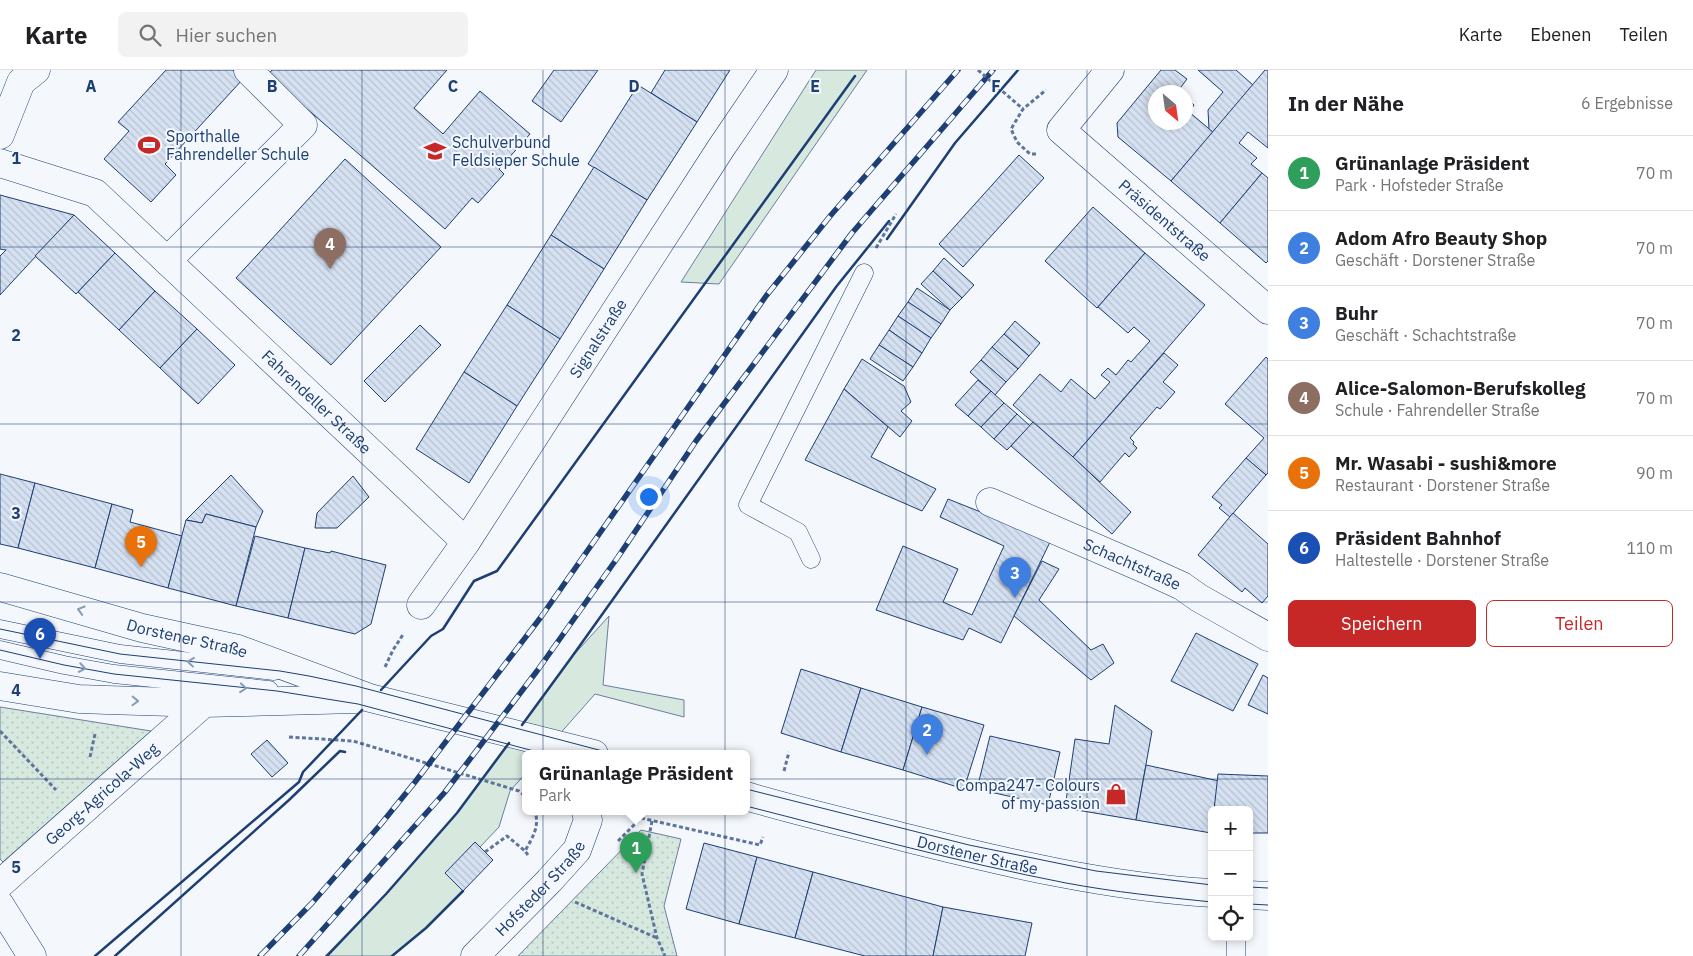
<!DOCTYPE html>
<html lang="de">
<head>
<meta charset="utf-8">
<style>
  :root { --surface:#fff; --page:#f2f2f2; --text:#202124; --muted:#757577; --line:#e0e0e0; --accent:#c62828 }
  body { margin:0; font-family:"IBM Plex Sans",sans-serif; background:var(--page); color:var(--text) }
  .controls { position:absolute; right:15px; bottom:15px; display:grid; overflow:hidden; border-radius:8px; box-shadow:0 2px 8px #0003 }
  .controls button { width:45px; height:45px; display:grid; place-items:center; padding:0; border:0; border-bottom:1px solid var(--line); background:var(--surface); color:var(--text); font:25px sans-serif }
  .compass { position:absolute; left:1148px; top:15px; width:45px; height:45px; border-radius:50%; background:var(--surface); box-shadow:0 2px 8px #0003; rotate:151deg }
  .you { position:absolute; left:648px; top:426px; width:18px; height:18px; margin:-12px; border:4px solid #fff; border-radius:50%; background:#1a73e8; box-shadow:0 0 0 8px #1a73e833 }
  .badge { display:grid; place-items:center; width:32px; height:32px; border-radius:50%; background:var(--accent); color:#fff; font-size:16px; font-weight:700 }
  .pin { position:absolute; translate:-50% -41px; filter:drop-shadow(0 1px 2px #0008) }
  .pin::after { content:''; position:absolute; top:26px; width:18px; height:15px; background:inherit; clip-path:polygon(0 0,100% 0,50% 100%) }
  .popup { position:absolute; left:522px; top:680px; width:228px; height:65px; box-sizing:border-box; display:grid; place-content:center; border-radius:8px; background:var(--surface); filter:drop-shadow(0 1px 4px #0005); font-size:16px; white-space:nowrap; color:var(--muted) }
  .popup b { font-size:19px; color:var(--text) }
  .popup::after { content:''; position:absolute; left:50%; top:100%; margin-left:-10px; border:10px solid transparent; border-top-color:var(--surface) }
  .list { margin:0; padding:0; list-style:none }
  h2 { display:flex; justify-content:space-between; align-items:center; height:65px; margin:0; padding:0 20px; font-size:21px }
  h2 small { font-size:16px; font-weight:400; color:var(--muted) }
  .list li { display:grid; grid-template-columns:32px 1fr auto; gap:15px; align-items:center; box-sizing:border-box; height:75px; padding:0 20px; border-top:1px solid var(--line) }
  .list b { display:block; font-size:19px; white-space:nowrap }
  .list p { margin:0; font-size:16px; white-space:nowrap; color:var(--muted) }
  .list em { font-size:16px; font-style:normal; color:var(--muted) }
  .actions { display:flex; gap:10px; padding:15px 20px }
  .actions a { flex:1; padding:11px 0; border:1px solid var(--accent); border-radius:8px; text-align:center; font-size:18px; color:var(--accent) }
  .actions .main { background:var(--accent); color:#fff }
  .icon { flex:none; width:28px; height:28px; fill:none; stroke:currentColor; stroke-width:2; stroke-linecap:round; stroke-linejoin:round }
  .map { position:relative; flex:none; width:1268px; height:886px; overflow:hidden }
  header { display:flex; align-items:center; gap:30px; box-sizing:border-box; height:70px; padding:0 25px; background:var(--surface); border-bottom:1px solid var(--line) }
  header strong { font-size:24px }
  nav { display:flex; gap:28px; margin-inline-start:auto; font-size:18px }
  .search { width:350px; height:45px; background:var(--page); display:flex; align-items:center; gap:12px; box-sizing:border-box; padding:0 18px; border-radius:8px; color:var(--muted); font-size:19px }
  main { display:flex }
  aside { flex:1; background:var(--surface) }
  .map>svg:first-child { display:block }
</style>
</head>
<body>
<header>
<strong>Karte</strong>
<div class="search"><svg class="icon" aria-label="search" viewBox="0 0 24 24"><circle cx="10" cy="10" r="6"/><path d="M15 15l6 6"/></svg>Hier suchen</div>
<nav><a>Karte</a><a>Ebenen</a><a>Teilen</a></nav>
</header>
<main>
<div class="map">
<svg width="1268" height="886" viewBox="0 0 1268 886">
  <defs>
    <pattern id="park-dots" width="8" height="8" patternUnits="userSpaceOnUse" patternTransform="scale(1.25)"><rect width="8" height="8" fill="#d7e8df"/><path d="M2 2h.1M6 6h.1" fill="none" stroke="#b8c8c3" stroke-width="1.8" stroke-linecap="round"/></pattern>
    <pattern id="building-back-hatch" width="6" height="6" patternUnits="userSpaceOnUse" patternTransform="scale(1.25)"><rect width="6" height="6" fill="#d5e0f0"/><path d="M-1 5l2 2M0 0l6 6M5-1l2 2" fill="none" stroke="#b6c1d1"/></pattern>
  </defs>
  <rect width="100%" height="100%" fill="#f4f7fb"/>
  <g fill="#d7e8df" stroke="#687fa3">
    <polygon points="816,0 867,0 719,214 681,212"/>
    <polygon points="609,546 603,615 684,630 684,647 595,624 542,684 526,684 526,703 510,721 499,757 480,777 475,773 463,821 426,858 393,886 325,886 386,824 457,743 571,588"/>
  </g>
  <g fill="url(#park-dots)" stroke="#687fa3">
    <polygon points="0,637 151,661 3,792 0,789"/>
    <polygon points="641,760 681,769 664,836 677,886 518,886"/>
  </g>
  <g fill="url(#building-back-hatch)" stroke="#1d3f73">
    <polygon points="166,0 233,0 243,9 165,94 176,105 151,132 104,89 129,61 118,52"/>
    <polygon points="272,0 447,0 414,38 443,64 480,21 530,64 499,99 504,104 478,133 472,128 445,159 268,5"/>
    <polygon points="554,0 598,0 561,52 532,31"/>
    <polygon points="665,0 730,0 697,52 651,23"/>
    <polygon points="1161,0 1175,0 1187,9 1178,21 1180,22 1156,22 1156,52 1186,52 1186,27 1194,35 1189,42 1213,62 1171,111 1118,67 1117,53"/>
    <polygon points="1198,0 1236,0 1253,15 1213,62 1209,59 1208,40 1223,22"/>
    <polygon points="1265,0 1268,0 1268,78 1248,62 1239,73 1257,88 1251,94 1262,103 1220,153 1171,111"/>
    <polygon points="638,15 697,52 647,130 588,94"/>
    <polygon points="1019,85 1044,108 963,197 939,174"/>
    <polygon points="345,89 441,177 331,295 236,208"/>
    <polygon points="594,97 647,130 604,199 551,165"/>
    <polygon points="1262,103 1268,108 1268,191 1266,193 1220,153"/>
    <polygon points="0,125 74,145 0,225 0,186 6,180 0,179"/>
    <polygon points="1093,137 1145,183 1097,238 1045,191"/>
    <polygon points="74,145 115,183 76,224 35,186"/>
    <polygon points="551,165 604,199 560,269 507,235"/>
    <polygon points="115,183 155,221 119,260 78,222"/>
    <polygon points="1145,183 1205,235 1073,387 1013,335 1040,304 1061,322 1071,309 1095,329 1110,312 1101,305 1108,298 1116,305 1128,290 1131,292 1150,271 1134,257 1128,263 1098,237"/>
    <polygon points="944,188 974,215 962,228 933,201"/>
    <polygon points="933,201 962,228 950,240 921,214"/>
    <polygon points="917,218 950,240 941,254 908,232"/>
    <polygon points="155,221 197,259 160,298 119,260"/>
    <polygon points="908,232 941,254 931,268 898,246"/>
    <polygon points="507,235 560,269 517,336 464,302"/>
    <polygon points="898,246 931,268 922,283 889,260"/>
    <polygon points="1015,251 1040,273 1029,286 1004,264"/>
    <polygon points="420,255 441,275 385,332 364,311"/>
    <polygon points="197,259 235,295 198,334 160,298"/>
    <polygon points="889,260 922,283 913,297 879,275"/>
    <polygon points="1004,264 1029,286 1018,299 992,277"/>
    <polygon points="879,275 913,297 903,311 870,289"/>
    <polygon points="992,277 1018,299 1006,312 981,290"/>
    <polygon points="1164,283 1178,295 1163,312 1175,322 1160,339 1157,337 1130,368 1134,372 1133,374 1137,378 1129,387 1125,383 1100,412 1073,387"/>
    <polygon points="1266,287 1268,289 1268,403 1266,405 1246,388 1264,368 1225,334"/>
    <polygon points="862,289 904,316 911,332 901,341 912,351 900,367 844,319"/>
    <polygon points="981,290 1006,312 995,325 970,302"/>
    <polygon points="464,302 517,336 469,413 416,379"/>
    <polygon points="978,310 991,321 968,346 955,335"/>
    <polygon points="844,319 888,357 871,387 936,419 922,441 805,390"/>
    <polygon points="991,321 1004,333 981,357 968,346"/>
    <polygon points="1004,333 1017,344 994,369 981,357"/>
    <polygon points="1017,344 1030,356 1007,380 994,369"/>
    <polygon points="1033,352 1073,387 1131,442 1112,464 1011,376"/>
    <polygon points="1246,388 1266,405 1230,447 1219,438 1222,435 1212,427"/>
    <polygon points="0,404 35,413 18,478 0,474"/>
    <polygon points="231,405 263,441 256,457 206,444 202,453 186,450"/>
    <polygon points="353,406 369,427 337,458 315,458 317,443"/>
    <polygon points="35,413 112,434 95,498 18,478"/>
    <polygon points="948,429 1051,470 1001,573 969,558 963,570 876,540 903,476 958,499 943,532 972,545 1004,476 940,447"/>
    <polygon points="112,434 133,440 130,452 182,466 168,518 95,498"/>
    <polygon points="1233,443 1268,474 1268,526 1262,533 1245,518 1242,522 1198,485"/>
    <polygon points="206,444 256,457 236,536 168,518 186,450 202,453"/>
    <polygon points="255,466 305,478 288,548 236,536"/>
    <polygon points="305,478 330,483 331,481 386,495 371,554 355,564 288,548"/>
    <polygon points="1042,491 1059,499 1039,530 1091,580 1103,574 1114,593 1091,610 1014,546"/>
    <polygon points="1196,563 1258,594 1233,641 1171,611"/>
    <polygon points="801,599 861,618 841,682 781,663"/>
    <polygon points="1263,605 1268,608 1268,644 1248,635"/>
    <polygon points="861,618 922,637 903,700 841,682"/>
    <polygon points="1115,635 1152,661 1136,750 1065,738 1075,669 1109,674"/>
    <polygon points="922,637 984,655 964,719 903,700"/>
    <polygon points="990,666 1060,682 1048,735 977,719"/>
    <polygon points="267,670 288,693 272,707 251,684"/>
    <polygon points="1146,695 1219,711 1214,740 1212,740 1211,763 1136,750"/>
    <polygon points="1218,704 1268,706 1268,763 1249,763 1249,740 1214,740"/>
    <polygon points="475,772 493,790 463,821 445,803"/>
    <polygon points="704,773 757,787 739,854 686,839"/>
    <polygon points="757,787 813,802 795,868 739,854"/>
    <polygon points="813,802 943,837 933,886 865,886 795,868"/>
    <polygon points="943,837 1032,853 1025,886 933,886"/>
  </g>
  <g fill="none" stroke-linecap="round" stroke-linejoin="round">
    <g stroke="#1d3f73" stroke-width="19">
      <g id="lane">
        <polyline points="811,489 798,462 748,435 864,203"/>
        <polyline points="0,559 120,584 274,601"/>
        <polyline points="0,580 64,595 114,604 269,620"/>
        <polyline points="1236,867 1236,886"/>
      </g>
    </g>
    <g stroke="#1d3f73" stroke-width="29">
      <g id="street">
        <path id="s1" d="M1110 0 1061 60 1268 240"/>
        <polyline points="0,65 21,12 36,0"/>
        <path id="s2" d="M0 93 95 123 466 472"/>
        <polyline points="167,191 303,55 248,0"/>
        <path id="s3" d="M990 432 1147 500 1182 516 1199 528 1268 567"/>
        <path id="s4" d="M421 535 466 472 721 78 774 0"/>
        <path id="s5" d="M0 814 204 633"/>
        <polyline points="0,835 32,886"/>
        <path id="s6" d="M475 886 549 811 577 780 588 750 586 742"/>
      </g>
    </g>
    <g stroke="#1d3f73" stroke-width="29">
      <g id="primary">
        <path id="s7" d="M0 517 142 558 238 579 370 628 594 684"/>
        <polyline points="0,616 79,629 107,630 204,633 356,629"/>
        <path id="s8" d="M746 726C799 742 853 754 907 768 1007 793 1108 817 1212 823"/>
        <polyline points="1249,825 1268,826"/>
      </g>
    </g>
    <g stroke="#5e769c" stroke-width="3" stroke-dasharray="4 2.5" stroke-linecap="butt">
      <polyline points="1036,84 1030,84 1017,72 1011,59 1023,39 1046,20"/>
      <polyline points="876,178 896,144"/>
      <polyline points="385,597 393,580 404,563"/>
      <polyline points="0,661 56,720"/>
      <polyline points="289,667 353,671 519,721 526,727"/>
      <polyline points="90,687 95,664"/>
      <polyline points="784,701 789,682"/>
      <polyline points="652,751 642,804 657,868 665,886"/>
      <polyline points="618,771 641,748 760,775 763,767"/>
      <polyline points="485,782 507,766 525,781"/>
      <path d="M528 785 525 781C532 768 540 757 535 742"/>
      <polyline points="575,832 657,868"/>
    </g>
    <use href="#lane" stroke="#f4f7fb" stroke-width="18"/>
    <use href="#street" stroke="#f4f7fb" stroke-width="28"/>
    <use href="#primary" stroke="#f4f7fb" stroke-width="28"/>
    <g stroke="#1d3f73" stroke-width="1">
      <polyline points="0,559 120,584 280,601 309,606 356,616 614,684"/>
      <polyline points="0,580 64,595 114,604 277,621 358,634 545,684"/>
      <polyline points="746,719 969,775 1096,801 1212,815"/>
      <path d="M746 736C852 763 958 792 1066 813 1114 822 1163 827 1212 832"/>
      <polyline points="1249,817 1268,818"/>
      <polyline points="1249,834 1268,835"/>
    </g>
    <g stroke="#1d3f73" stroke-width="5.5">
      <g id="rail">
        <polyline points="260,886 312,833 381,754 415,712 541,547 766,226 831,145 958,0"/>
        <polyline points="299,886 445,722 537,601 618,487 696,371 852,163 993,0"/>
      </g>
    </g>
    <use href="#rail" stroke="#f4f7fb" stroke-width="4" stroke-dasharray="11" stroke-linecap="butt"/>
    <polyline stroke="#5e769c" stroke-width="3" stroke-dasharray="4 2.5" stroke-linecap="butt" points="978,0 1023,39"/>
    <g stroke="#1d3f73" stroke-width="2.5">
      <polyline points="887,169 955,73 1018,0"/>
      <polyline points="381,620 431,566 443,559 474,511 497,501 855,6"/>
      <polyline points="522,655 571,588 836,217 889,151"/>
      <polyline points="95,886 299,712 303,702 362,640"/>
      <polyline points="115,886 289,730 340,681 345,682"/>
      <polyline points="327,886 386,824 457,743 509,673"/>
      <polyline points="392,886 426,858 463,821"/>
    </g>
  </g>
  <defs><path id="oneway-chevron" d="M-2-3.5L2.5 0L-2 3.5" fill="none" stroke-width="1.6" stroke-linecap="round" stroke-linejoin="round" transform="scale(1.25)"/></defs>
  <g stroke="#889bb7">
    <use href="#oneway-chevron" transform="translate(81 540) rotate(-164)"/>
    <use href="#oneway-chevron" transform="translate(191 592) rotate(-174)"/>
    <use href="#oneway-chevron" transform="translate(82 598) rotate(10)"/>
    <use href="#oneway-chevron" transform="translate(243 618) rotate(5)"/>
    <use href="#oneway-chevron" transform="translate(135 631) rotate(2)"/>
  </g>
  <path fill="none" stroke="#1d3f73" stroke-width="1" stroke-opacity="0.55" d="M181 0V886M362 0V886M543 0V886M725 0V886M906 0V886M1087 0V886M0 177H1268M0 354H1268M0 532H1268M0 709H1268"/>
  <defs>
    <g id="stadium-bare" transform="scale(1.725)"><path d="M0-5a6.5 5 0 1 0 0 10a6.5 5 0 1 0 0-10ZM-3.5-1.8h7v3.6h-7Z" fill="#c62828" stroke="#f4f7fb" stroke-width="2.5" paint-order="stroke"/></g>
    <g id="school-bare" transform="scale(1.725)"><path d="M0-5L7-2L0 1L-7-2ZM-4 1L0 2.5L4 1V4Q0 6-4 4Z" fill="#c62828" stroke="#f4f7fb" stroke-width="2.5" paint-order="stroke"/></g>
    <g id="shop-bare" transform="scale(1.725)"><path d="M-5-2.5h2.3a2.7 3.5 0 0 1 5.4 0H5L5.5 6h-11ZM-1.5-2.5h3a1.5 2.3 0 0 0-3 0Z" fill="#c62828" stroke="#f4f7fb" stroke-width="2.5" paint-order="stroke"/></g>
  </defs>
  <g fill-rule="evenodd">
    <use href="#stadium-bare" x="149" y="75"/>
    <use href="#school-bare" x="435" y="81"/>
    <use href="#shop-bare" x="1116" y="724"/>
  </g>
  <g text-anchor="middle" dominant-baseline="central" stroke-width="4" stroke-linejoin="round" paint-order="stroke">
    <g font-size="16" fill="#1d3f73" stroke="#f4f7fb" text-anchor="start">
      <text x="166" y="66">Sporthalle<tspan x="166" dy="18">Fahrendeller Schule</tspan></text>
      <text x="452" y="72">Schulverbund<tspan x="452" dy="18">Feldsieper Schule</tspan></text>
      <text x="1100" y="715" text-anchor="end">Compa247- Colours<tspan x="1100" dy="18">of my passion</tspan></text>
    </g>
    <g font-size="16" fill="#1d3f73" stroke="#f4f7fb">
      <text stroke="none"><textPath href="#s1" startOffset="215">Präsidentstraße</textPath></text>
      <text stroke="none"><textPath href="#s4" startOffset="320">Signalstraße</textPath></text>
      <text stroke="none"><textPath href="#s2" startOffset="404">Fahrendeller Straße</textPath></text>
      <text stroke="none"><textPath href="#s3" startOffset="155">Schachtstraße</textPath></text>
      <text stroke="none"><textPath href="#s7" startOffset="194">Dorstener Straße</textPath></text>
      <text stroke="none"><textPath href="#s5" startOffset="136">Georg-Agricola-Weg</textPath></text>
      <text stroke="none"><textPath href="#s8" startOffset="239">Dorstener Straße</textPath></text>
      <text stroke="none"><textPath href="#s6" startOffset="94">Hofsteder Straße</textPath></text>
    </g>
  </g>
  <g font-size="16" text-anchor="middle" font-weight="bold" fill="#1d3f73" stroke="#f4f7fb" stroke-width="4" stroke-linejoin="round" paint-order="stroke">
    <text x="91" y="22">A</text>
    <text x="272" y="22">B</text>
    <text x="453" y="22">C</text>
    <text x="634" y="22">D</text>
    <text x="815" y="22">E</text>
    <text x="996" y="22">F</text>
    <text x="16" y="94">1</text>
    <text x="16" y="271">2</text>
    <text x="16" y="449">3</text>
    <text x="16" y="626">4</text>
    <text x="16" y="803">5</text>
  </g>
</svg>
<div class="controls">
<button>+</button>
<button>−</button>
<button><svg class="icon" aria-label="locate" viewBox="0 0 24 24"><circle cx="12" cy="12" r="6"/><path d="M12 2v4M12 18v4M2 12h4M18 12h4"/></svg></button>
</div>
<svg class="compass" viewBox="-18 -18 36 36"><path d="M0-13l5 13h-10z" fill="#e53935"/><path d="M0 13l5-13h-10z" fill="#757577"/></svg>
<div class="you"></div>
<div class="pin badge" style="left:636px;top:803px;background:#2e9e5b">1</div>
<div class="popup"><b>Grünanlage Präsident</b>Park</div>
<div class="pin badge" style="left:927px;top:685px;background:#3f7fe0">2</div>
<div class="pin badge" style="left:1015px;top:528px;background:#3f7fe0">3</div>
<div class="pin badge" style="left:330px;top:199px;background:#8d6e63">4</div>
<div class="pin badge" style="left:141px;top:497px;background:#e8710a">5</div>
<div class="pin badge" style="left:40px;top:589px;background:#1a4fb4">6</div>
</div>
<aside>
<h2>In der Nähe<small>6 Ergebnisse</small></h2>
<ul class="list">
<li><span class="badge" style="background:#2e9e5b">1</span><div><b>Grünanlage Präsident</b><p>Park · Hofsteder Straße</p></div><em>70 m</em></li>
<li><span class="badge" style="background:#3f7fe0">2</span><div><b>Adom Afro Beauty Shop</b><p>Geschäft · Dorstener Straße</p></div><em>70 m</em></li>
<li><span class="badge" style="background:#3f7fe0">3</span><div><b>Buhr</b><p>Geschäft · Schachtstraße</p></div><em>70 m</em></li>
<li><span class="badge" style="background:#8d6e63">4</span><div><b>Alice-Salomon-Berufskolleg</b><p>Schule · Fahrendeller Straße</p></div><em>70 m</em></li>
<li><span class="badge" style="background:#e8710a">5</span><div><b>Mr. Wasabi - sushi&amp;more</b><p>Restaurant · Dorstener Straße</p></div><em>90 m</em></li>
<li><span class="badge" style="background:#1a4fb4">6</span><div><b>Präsident Bahnhof</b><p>Haltestelle · Dorstener Straße</p></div><em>110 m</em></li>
</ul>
<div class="actions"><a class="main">Speichern</a><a>Teilen</a></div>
</aside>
</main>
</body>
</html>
